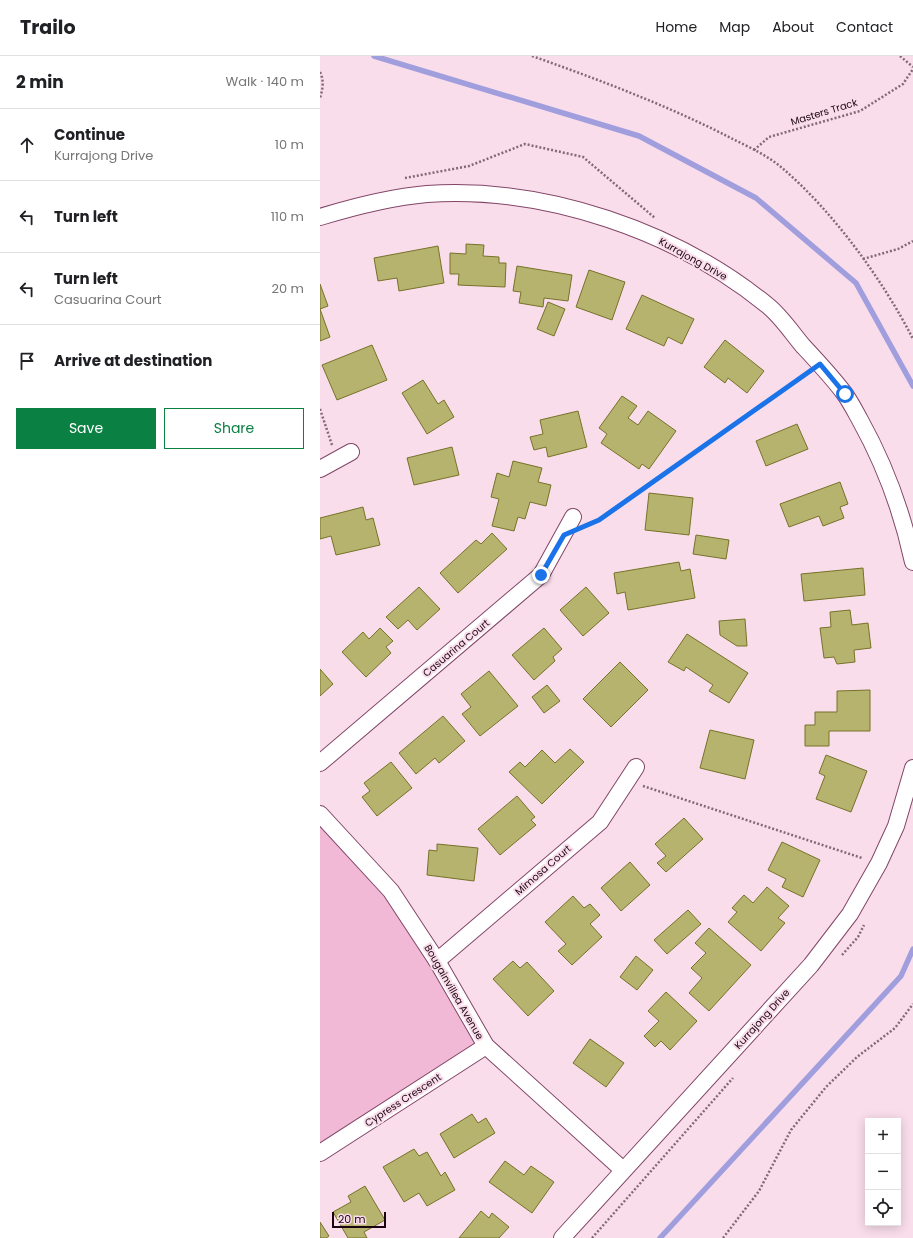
<!DOCTYPE html>
<html lang="en">
<head>
<meta charset="utf-8">
<style>
  :root { --surface:#fff; --page:#f6f6f6; --text:#202124; --muted:#757577; --line:#e0e0e0; --accent:#0b8043 }
  body { margin:0; font-family:Poppins,sans-serif; background:var(--page); color:var(--text) }
  .controls { position:absolute; right:12px; bottom:12px; display:grid; overflow:hidden; border-radius:0px; box-shadow:0 2px 10px #0003 }
  .controls button { width:36px; height:36px; display:grid; place-items:center; padding:0; border:0; border-bottom:1px solid var(--line); background:var(--surface); color:var(--text); font:20px sans-serif }
  .scale { position:absolute; left:12px; bottom:10px; width:54px; box-sizing:border-box; padding-left:4px; border:2px solid #1a0411; border-top:0; font-size:11px; line-height:14px; white-space:nowrap; color:#1a0411; -webkit-text-stroke:3px #faddeb; paint-order:stroke }
  .stop { position:absolute; width:12px; height:12px; margin:-9px; border:3px solid #1a73e8; border-radius:50%; background:#fff }
  .stop.end { background:#1a73e8; border-color:#fff; box-shadow:0 1px 4px #0008 }
  .list { margin:0; padding:0; list-style:none }
  h2 { display:flex; justify-content:space-between; align-items:center; height:52px; margin:0; padding:0 16px; font-size:17px }
  h2 small { font-size:13px; font-weight:400; color:var(--muted) }
  .list li { display:grid; grid-template-columns:26px 1fr auto; gap:12px; align-items:center; box-sizing:border-box; height:72px; padding:0 16px; border-top:1px solid var(--line) }
  .list b { display:block; font-size:15px; white-space:nowrap }
  .list p { margin:0; font-size:13px; white-space:nowrap; color:var(--muted) }
  .list em { font-size:13px; font-style:normal; color:var(--muted) }
  .actions { display:flex; gap:8px; padding:12px 16px }
  .actions a { flex:1; padding:9px 0; border:1px solid var(--accent); border-radius:0px; text-align:center; font-size:14px; color:var(--accent) }
  .actions .main { background:var(--accent); color:#fff }
  .icon { flex:none; width:22px; height:22px; fill:none; stroke:currentColor; stroke-width:2; stroke-linecap:round; stroke-linejoin:round }
  .map { position:relative; flex:none; width:593px; height:1182px; overflow:hidden }
  header { display:flex; align-items:center; gap:24px; box-sizing:border-box; height:56px; padding:0 20px; background:var(--surface); border-bottom:1px solid var(--line) }
  header strong { font-size:19px }
  nav { display:flex; gap:22px; margin-inline-start:auto; font-size:14px }
  main { display:flex }
  aside { flex:1; background:var(--surface) }
  .map>svg:first-child { display:block }
</style>
</head>
<body>
<header>
<strong>Trailo</strong>
<nav><a>Home</a><a>Map</a><a>About</a><a>Contact</a></nav>
</header>
<main>
<aside>
<h2>2 min<small>Walk · 140 m</small></h2>
<ul class="list">
<li><svg class="icon" aria-label="ahead" viewBox="0 0 24 24"><path d="M12 20V5M6 11l6-6 6 6"/></svg><div><b>Continue</b><p>Kurrajong Drive</p></div><em>10 m</em></li>
<li><svg class="icon" aria-label="left" viewBox="0 0 24 24"><path d="M17 20v-9H6M10 6l-5 5 5 5"/></svg><div><b>Turn left</b></div><em>110 m</em></li>
<li><svg class="icon" aria-label="left" viewBox="0 0 24 24"><path d="M17 20v-9H6M10 6l-5 5 5 5"/></svg><div><b>Turn left</b><p>Casuarina Court</p></div><em>20 m</em></li>
<li><svg class="icon" aria-label="arrive" viewBox="0 0 24 24"><path d="M6 21V4h12l-3 4 3 4H6"/></svg><div><b>Arrive at destination</b></div></li>
</ul>
<div class="actions"><a class="main">Save</a><a>Share</a></div>
</aside>
<div class="map">
<svg width="593" height="1182" viewBox="0 0 593 1182">
  <rect width="100%" height="100%" fill="#faddeb"/>
  <polygon fill="#f1b9d6" points="0,758 71,835 166,990 0,1097"/>
  <g fill="none" stroke-linecap="round" stroke-linejoin="round">
    <g stroke="#a19edd" stroke-width="5.5">
      <polyline points="54,0 319,80 436,142 536,227 593,330"/>
      <polyline points="340,1182 581,920 593,893"/>
    </g>
  </g>
  <g fill="#b6b36e" stroke="#767228">
    <polygon points="146,188 164,189 163,200 179,201 179,207 186,207 185,231 138,229 139,218 130,218 130,197 146,198"/>
    <polygon points="118,190 124,227 79,235 77,222 58,225 54,202"/>
    <polygon points="197,210 252,219 248,245 224,242 223,251 199,247 201,236 193,235"/>
    <polygon points="269,214 305,226 292,264 256,251"/>
    <polygon points="0,228 8,250 0,253 10,281 0,285"/>
    <polygon points="322,239 374,263 362,288 348,281 344,290 306,273"/>
    <polygon points="228,246 245,253 234,280 217,273"/>
    <polygon points="405,284 444,315 427,337 408,322 405,327 384,311"/>
    <polygon points="52,289 67,324 17,344 2,309"/>
    <polygon points="103,324 118,348 124,344 134,361 107,378 82,337"/>
    <polygon points="302,340 317,350 308,362 318,369 328,355 356,375 329,413 322,408 319,413 281,387 287,378 279,372"/>
    <polygon points="258,355 267,391 228,401 226,391 214,394 210,381 223,378 220,364"/>
    <polygon points="477,368 488,393 446,410 436,385"/>
    <polygon points="132,391 139,419 94,429 87,402"/>
    <polygon points="193,405 222,412 218,426 231,429 226,450 210,446 205,463 198,461 194,475 172,470 179,443 171,441 177,417 189,421"/>
    <polygon points="520,426 528,448 520,451 524,462 503,470 499,460 469,471 460,448"/>
    <polygon points="329,437 373,442 369,479 325,474"/>
    <polygon points="43,451 46,464 53,462 60,489 16,499 11,480 0,483 0,462"/>
    <polygon points="172,477 187,493 138,537 120,517 156,484 161,488"/>
    <polygon points="376,479 409,484 406,503 373,498"/>
    <polygon points="359,506 361,515 370,513 375,542 308,554 305,536 297,538 294,517"/>
    <polygon points="543,512 545,539 484,545 481,518"/>
    <polygon points="99,531 120,553 97,574 88,564 78,573 66,561"/>
    <polygon points="266,531 289,557 263,580 240,554"/>
    <polygon points="530,554 532,569 548,567 551,592 534,594 535,606 517,608 514,601 504,602 500,572 511,571 510,556"/>
    <polygon points="425,563 427,590 417,590 400,579 399,565"/>
    <polygon points="60,572 73,585 66,591 71,597 46,621 22,596 43,576 49,583"/>
    <polygon points="224,572 242,593 233,601 235,605 214,624 192,599"/>
    <polygon points="367,578 428,617 409,647 389,635 393,629 366,611 364,615 348,606"/>
    <polygon points="300,606 328,634 291,671 263,643"/>
    <polygon points="0,613 13,628 0,640"/>
    <polygon points="169,615 198,650 160,680 142,658 151,651 141,638"/>
    <polygon points="227,629 240,645 224,657 212,641"/>
    <polygon points="550,634 550,675 509,675 509,690 485,690 485,669 495,669 495,656 517,656 517,635"/>
    <polygon points="123,660 145,685 119,707 115,702 96,718 79,697"/>
    <polygon points="390,674 434,684 425,723 380,712"/>
    <polygon points="250,693 264,706 222,748 189,716 200,706 205,711 222,694 235,707"/>
    <polygon points="506,699 547,715 531,756 496,743 505,720 499,717"/>
    <polygon points="71,706 92,732 57,760 42,741 50,735 44,727"/>
    <polygon points="197,740 215,761 211,764 216,769 180,799 158,773"/>
    <polygon points="364,762 383,783 346,816 337,807 346,800 335,788"/>
    <polygon points="462,786 500,804 483,841 462,831 466,823 448,814"/>
    <polygon points="117,788 158,792 154,825 107,819 109,794 117,795"/>
    <polygon points="310,806 330,829 301,855 281,832"/>
    <polygon points="447,831 469,850 458,862 465,867 441,895 408,866 417,856 412,852 424,839 433,847"/>
    <polygon points="253,840 264,852 270,848 280,859 270,868 282,881 252,909 238,895 246,888 225,866"/>
    <polygon points="368,854 381,868 347,898 334,884"/>
    <polygon points="389,872 431,909 389,955 369,937 382,922 371,912 386,897 375,887"/>
    <polygon points="316,900 333,914 317,934 300,921"/>
    <polygon points="193,905 200,912 207,906 234,935 208,960 173,923"/>
    <polygon points="346,936 377,965 350,994 341,985 335,991 324,980 339,965 328,955"/>
    <polygon points="270,983 304,1007 286,1031 253,1007"/>
    <polygon points="152,1058 158,1067 166,1062 175,1077 134,1102 120,1078"/>
    <polygon points="94,1093 99,1100 107,1096 121,1120 125,1116 135,1134 107,1150 99,1137 84,1146 63,1111"/>
    <polygon points="185,1105 204,1119 211,1110 234,1126 212,1157 169,1126"/>
    <polygon points="45,1130 65,1164 44,1176 47,1182 28,1182 13,1156 31,1146 28,1140"/>
    <polygon points="161,1155 169,1162 172,1157 189,1171 179,1182 139,1182"/>
    <polygon points="0,1166 9,1180 6,1182 0,1182"/>
  </g>
  <g fill="none" stroke-linecap="round" stroke-linejoin="round">
    <g stroke="#824568" stroke-width="18">
      <g id="minor">
        <path d="M0 161C33 151 72 141 107 138 225 130 356 175 447 249 461 260 472 277 483 290 497 305 512 321 524 337 530 345 535 355 540 364 565 409 582 455 593 506"/>
        <polyline points="0,413 31,396"/>
        <polyline points="0,707 221,519 253,461"/>
        <polyline points="0,758 71,835 117,905 166,990 303,1114"/>
        <polyline points="117,905 280,766 316,711"/>
        <polyline points="0,1097 166,990"/>
        <polyline points="242,1182 491,909 530,858 559,807 576,770 593,712"/>
      </g>
    </g>
    <g stroke="#826977" stroke-width="2.5" stroke-dasharray="2 2" stroke-linecap="butt">
      <path d="M212 0C277 23 341 47 403 78 422 88 444 97 461 111 512 154 563 224 593 283"/>
      <polyline points="580,0 593,11"/>
      <path d="M0 16C4 24 3 33 0 42"/>
      <polyline points="434,94 449,81 540,55 583,28 593,13"/>
      <polyline points="85,122 149,110 205,88 263,101 335,162"/>
      <polyline points="543,203 578,193 593,185"/>
      <polyline points="0,353 12,389"/>
      <polyline points="268,468 279,464 486,318"/>
      <polyline points="323,730 542,802"/>
      <polyline points="522,899 538,881 544,869"/>
      <polyline points="272,1182 413,1022"/>
      <polyline points="403,1182 439,1135 471,1074 506,1031 537,1001 575,972 593,948"/>
    </g>
    <use href="#minor" stroke="#fff" stroke-width="16"/>
  </g>
  <g fill="none" stroke-linecap="round" stroke-linejoin="round">
    <polyline stroke="#1a73e8" stroke-width="5" points="221,519 244,479 279,464 500,308 525,338"/>
  </g>
  <g text-anchor="middle" dominant-baseline="central" stroke-width="4" stroke-linejoin="round" paint-order="stroke">
    <g font-size="10" fill="#1a0411" stroke="#faddeb">
      <text transform="translate(504 56) rotate(-17)">Masters Track</text>
      <text transform="translate(373 203) rotate(29)">Kurrajong Drive</text>
      <text transform="translate(136 592) rotate(-40)">Casuarina Court</text>
      <text transform="translate(223 814) rotate(-41)">Mimosa Court</text>
      <text transform="translate(134 936) rotate(60)">Bougainvillea Avenue</text>
      <text transform="translate(442 963) rotate(-48)">Kurrajong Drive</text>
      <text transform="translate(83 1044) rotate(-33)">Cypress Crescent</text>
    </g>
  </g>
</svg>
<div class="controls">
<button>+</button>
<button>−</button>
<button><svg class="icon" aria-label="locate" viewBox="0 0 24 24"><circle cx="12" cy="12" r="6"/><path d="M12 2v4M12 18v4M2 12h4M18 12h4"/></svg></button>
</div>
<div class="scale">20 m</div>
<div class="stop" style="left:525px;top:338px"></div>
<div class="stop end" style="left:221px;top:519px"></div>
</div>
</main>
</body>
</html>
